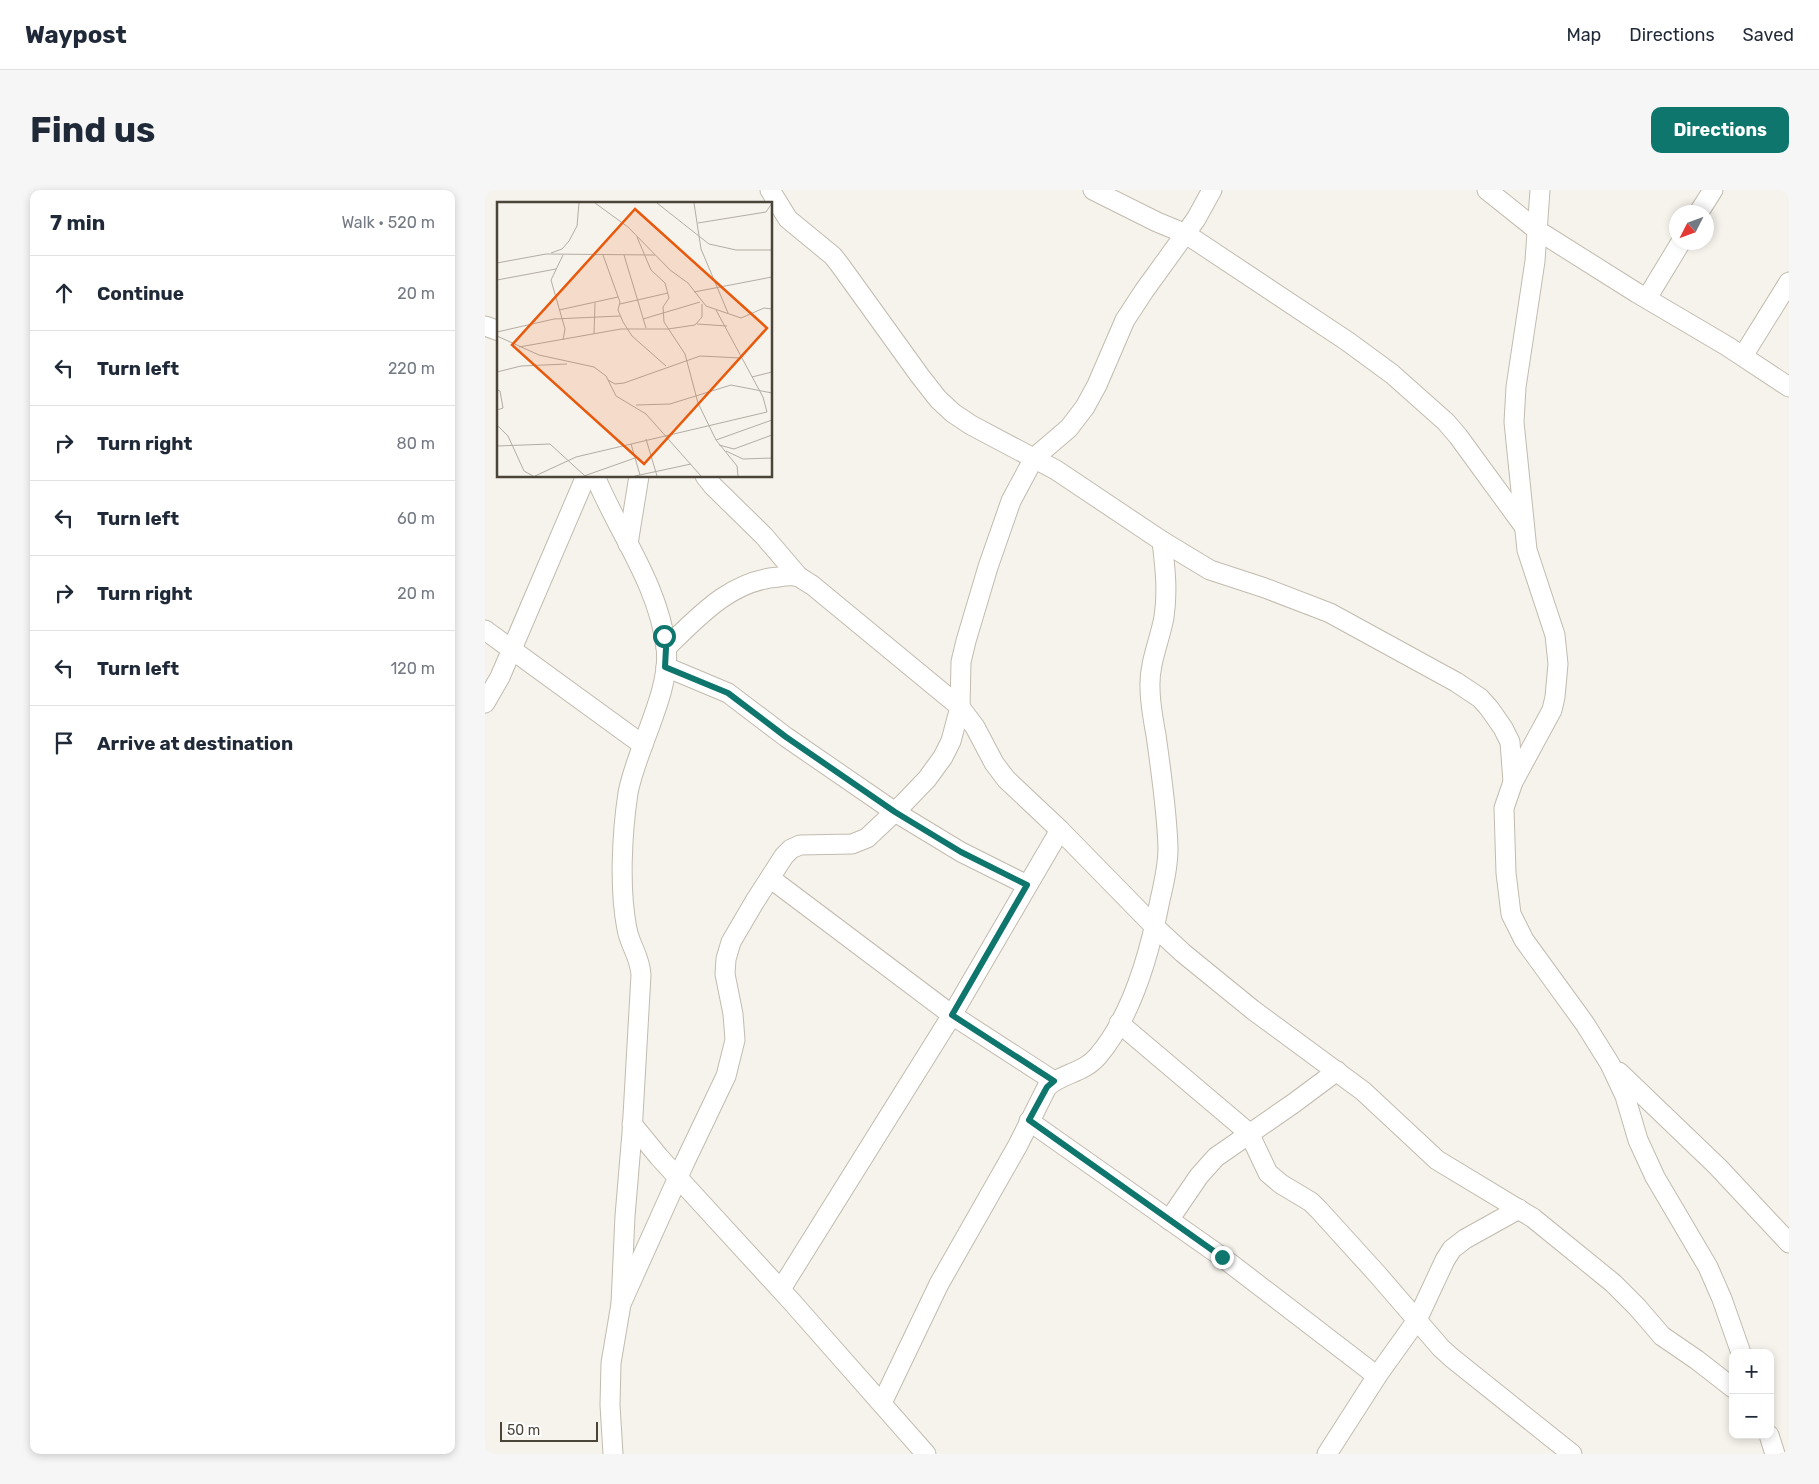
<!DOCTYPE html>
<html lang="en">
<head>
<meta charset="utf-8">
<style>
  :root { --surface:#fff; --page:#f6f6f7; --text:#1f2937; --muted:#747a83; --line:#e0e1e3; --accent:#0f766e }
  body { margin:0; font-family:Rubik,sans-serif; background:var(--page); color:var(--text) }
  .controls { position:absolute; right:15px; bottom:15px; display:grid; overflow:hidden; border-radius:10px; box-shadow:0 2px 8px #0003 }
  .controls button { width:45px; height:45px; display:grid; place-items:center; padding:0; border:0; border-bottom:1px solid var(--line); background:var(--surface); color:var(--text); font:25px sans-serif }
  .compass { position:absolute; left:1184px; top:15px; width:45px; height:45px; border-radius:50%; background:var(--surface); box-shadow:0 2px 8px #0003; rotate:228deg }
  .scale { position:absolute; left:15px; bottom:12px; width:98px; box-sizing:border-box; padding-left:5px; border:2px solid #4b4439; border-top:0; font-size:14px; line-height:18px; white-space:nowrap; color:#4b4439; -webkit-text-stroke:4px #fff; paint-order:stroke }
  .stop { position:absolute; width:15px; height:15px; margin:-11px; border:4px solid #0f766e; border-radius:50%; background:#fff }
  .stop.end { background:#0f766e; border-color:#fff; box-shadow:0 1px 5px #0008 }
  .list { margin:0; padding:0; list-style:none }
  h2 { display:flex; justify-content:space-between; align-items:center; height:65px; margin:0; padding:0 20px; font-size:21px }
  h2 small { font-size:16px; font-weight:400; color:var(--muted) }
  .list li { display:grid; grid-template-columns:32px 1fr auto; gap:15px; align-items:center; box-sizing:border-box; height:75px; padding:0 20px; border-top:1px solid var(--line) }
  .list b { display:block; font-size:19px; white-space:nowrap }
  .list em { font-size:16px; font-style:normal; color:var(--muted) }
  .icon { flex:none; width:28px; height:28px; fill:none; stroke:currentColor; stroke-width:2; stroke-linecap:round; stroke-linejoin:round }
  .map { position:relative; flex:none; width:1304px; height:1264px; overflow:hidden; border-radius:10px }
  header { display:flex; align-items:center; gap:30px; box-sizing:border-box; height:70px; padding:0 25px; background:var(--surface); border-bottom:1px solid var(--line) }
  header strong { font-size:24px }
  nav { display:flex; gap:28px; margin-inline-start:auto; font-size:18px }
  .intro { display:flex; align-items:center; justify-content:space-between; box-sizing:border-box; height:120px; padding:0 30px }
  h1 { margin:0; font-size:35px }
  .button { padding:12px 22px; border-radius:10px; background:var(--accent); color:#fff; font-size:18px; font-weight:700 }
  main { display:flex; gap:30px; padding:0 30px }
  aside { flex:1; background:var(--surface); border-radius:10px; box-shadow:0 2px 8px #0003 }
  .map>svg:first-child { display:block }
</style>
</head>
<body>
<header>
<strong>Waypost</strong>
<nav><a>Map</a><a>Directions</a><a>Saved</a></nav>
</header>
<div class="intro"><h1>Find us</h1><a class="button">Directions</a></div>
<main>
<aside>
<h2>7 min<small>Walk · 520 m</small></h2>
<ul class="list">
<li><svg class="icon" aria-label="ahead" viewBox="0 0 24 24"><path d="M12 20V5M6 11l6-6 6 6"/></svg><div><b>Continue</b></div><em>20 m</em></li>
<li><svg class="icon" aria-label="left" viewBox="0 0 24 24"><path d="M17 20v-9H6M10 6l-5 5 5 5"/></svg><div><b>Turn left</b></div><em>220 m</em></li>
<li><svg class="icon" aria-label="right" viewBox="0 0 24 24"><path d="M7 20v-9h11M14 6l5 5-5 5"/></svg><div><b>Turn right</b></div><em>80 m</em></li>
<li><svg class="icon" aria-label="left" viewBox="0 0 24 24"><path d="M17 20v-9H6M10 6l-5 5 5 5"/></svg><div><b>Turn left</b></div><em>60 m</em></li>
<li><svg class="icon" aria-label="right" viewBox="0 0 24 24"><path d="M7 20v-9h11M14 6l5 5-5 5"/></svg><div><b>Turn right</b></div><em>20 m</em></li>
<li><svg class="icon" aria-label="left" viewBox="0 0 24 24"><path d="M17 20v-9H6M10 6l-5 5 5 5"/></svg><div><b>Turn left</b></div><em>120 m</em></li>
<li><svg class="icon" aria-label="arrive" viewBox="0 0 24 24"><path d="M6 21V4h12l-3 4 3 4H6"/></svg><div><b>Arrive at destination</b></div></li>
</ul>
</aside>
<div class="map">
<svg width="1304" height="1264" viewBox="0 0 1304 1264">
  <rect width="100%" height="100%" fill="#f6f3ec"/>
  <g fill="none" stroke-linecap="round" stroke-linejoin="round">
    <g stroke="#c2bbae" stroke-width="21">
      <g id="minor">
        <polyline points="285,0 303,29 348,66 355,75 435,186 453,209 468,223 486,235 571,280 677,351 725,380 780,398 845,423 971,492 995,508 1004,518 1018,538 1025,552 1028,592"/>
        <polyline points="608,0 672,32 701,44 862,151 907,184 961,232 973,246 1038,335"/>
        <polyline points="1002,0 1052,40 1152,103 1242,156 1304,197"/>
        <polyline points="1055,0 1050,71 1031,197 1029,232 1042,360 1070,445 1073,474 1070,507 1067,520 1028,592 1019,618 1021,683 1026,724 1039,750 1100,834 1125,874 1140,906 1153,950 1170,987 1223,1077 1237,1109 1256,1163"/>
        <polyline points="1214,22 1228,0"/>
        <polyline points="1162,108 1196,52"/>
        <polyline points="0,136 14,141"/>
        <polyline points="1258,166 1304,92"/>
        <path d="M110 286C134 344 173 394 181 457 187 500 151 559 143 603 137 643 134 699 142 739 145 756 155 766 156 785L147 943 140 1026 136 1114 126 1173 125 1215 128 1264"/>
        <polyline points="220,286 228,296 279,346 314,387"/>
        <polyline points="143,354 154,286"/>
        <polyline points="0,440 158,555"/>
        <path d="M181 458C214 426 246 390 294 387 300 386 308 385 314 387 318 389 323 393 327 395L475 517 490 537 509 573 521 589 575 640 670 737 698 763 768 820 878 901 952 970 1048 1028 1128 1093 1152 1117 1177 1146 1212 1170 1248 1198"/>
        <polyline points="181,477 243,503 301,547 410,622 476,662 542,695"/>
        <polyline points="0,513 15,487 101,286"/>
        <polyline points="285,688 467,825 569,891"/>
        <polyline points="634,833 764,943 783,983 796,994 826,1012 834,1020 893,1085 956,1158 967,1168 1087,1264"/>
        <polyline points="1134,882 1233,977 1304,1053"/>
        <polyline points="544,931 737,1067 892,1186"/>
        <polyline points="147,934 174,967 307,1112 441,1264"/>
        <polyline points="684,1030 714,986 731,967 809,913 852,881"/>
        <polyline points="296,1099 467,825 575,640"/>
        <polyline points="136,1114 199,974 241,886 250,850 248,824 240,784 241,769 246,752 270,711 299,666 306,659 315,655 367,654 382,648 417,615 442,589 458,567 466,551 475,517 476,472 481,451 503,377 526,311 549,268 584,238 600,217 612,195 640,130 659,101 711,29 727,0"/>
        <path d="M397 1213 454 1094 533 955 562 897C577 883 599 883 613 866 648 825 665 762 675 710 679 693 683 676 683 658 682 621 676 582 671 545 668 529 665 513 665 497 664 473 675 450 679 427 683 401 680 377 677 351"/>
        <polyline points="1284,1245 1290,1264"/>
        <polyline points="842,1264 892,1186 932,1130 960,1070 967,1059 980,1049 1034,1019"/>
      </g>
    </g>
    <use href="#minor" stroke="#fff" stroke-width="19"/>
  </g>
  <g fill="none" stroke-linecap="round" stroke-linejoin="round">
    <polyline stroke="#0f766e" stroke-width="6" points="179,446 181,458 180,477 243,503 301,547 410,622 476,662 542,695 467,825 569,891 562,897 544,930 737,1067"/>
  </g>
  <g transform="translate(12 12)">
    <rect width="275" height="275" fill="#f6f3ec"/>
    <path fill="none" stroke="#b2ada4" stroke-width="1" d="M98 1 131 25 173 68 191 81 209 104 244 116 267 106 275 107M160 1 212 42 239 48H275M197 1 204 47 231 111M201 21 269 10 275 1M140 35 154 68 168 81 172 96 166 105 167 120 188 152 201 201 219 238 240 264 241 274M54 51 65 47 72 39 80 24 82 1M106 53 123 100 121 108 126 120 135 134 169 164M127 53 149 126M0 61 49 52 158 53M0 78 59 67M197 90 275 75M123 102 171 91M62 108 121 95M146 117 203 100M200 122 230 124M0 130 57 117 123 114M97 132 98 101M0 134 42 153 97 165 109 174 119 194 149 212 204 274M66 138 68 127 54 78 66 53M22 145 124 127H171L198 123 205 115V102M0 170 24 164 70 162M255 175 275 170M111 178 118 182 127 181 203 154 244 156M0 188 3 189 6 206 0 208M139 203 173 202 234 183 275 191M0 223 11 234 27 269 36 274M149 237 160 274M219 238 275 218M134 242 143 273M222 243 237 247 275 233M0 244 53 242 88 274M229 249 246 257 275 256M38 274 79 255 270 210 266 195 219 108M87 274 138 256M138 274 194 262"/>
    <path fill="#e8590c" fill-opacity="0.15" stroke="#e8590c" stroke-width="2.5" d="M138 7 270 126 147 262 15 143Z"/>
    <rect width="275" height="275" fill="none" stroke="#4b4439" stroke-width="2.5"/>
  </g>
</svg>
<div class="controls">
<button>+</button>
<button>−</button>
</div>
<svg class="compass" viewBox="-18 -18 36 36"><path d="M0-13l5 13h-10z" fill="#e53935"/><path d="M0 13l5-13h-10z" fill="#747a83"/></svg>
<div class="scale">50 m</div>
<div class="stop" style="left:179px;top:446px"></div>
<div class="stop end" style="left:737px;top:1067px"></div>
</div>
</main>
</body>
</html>
